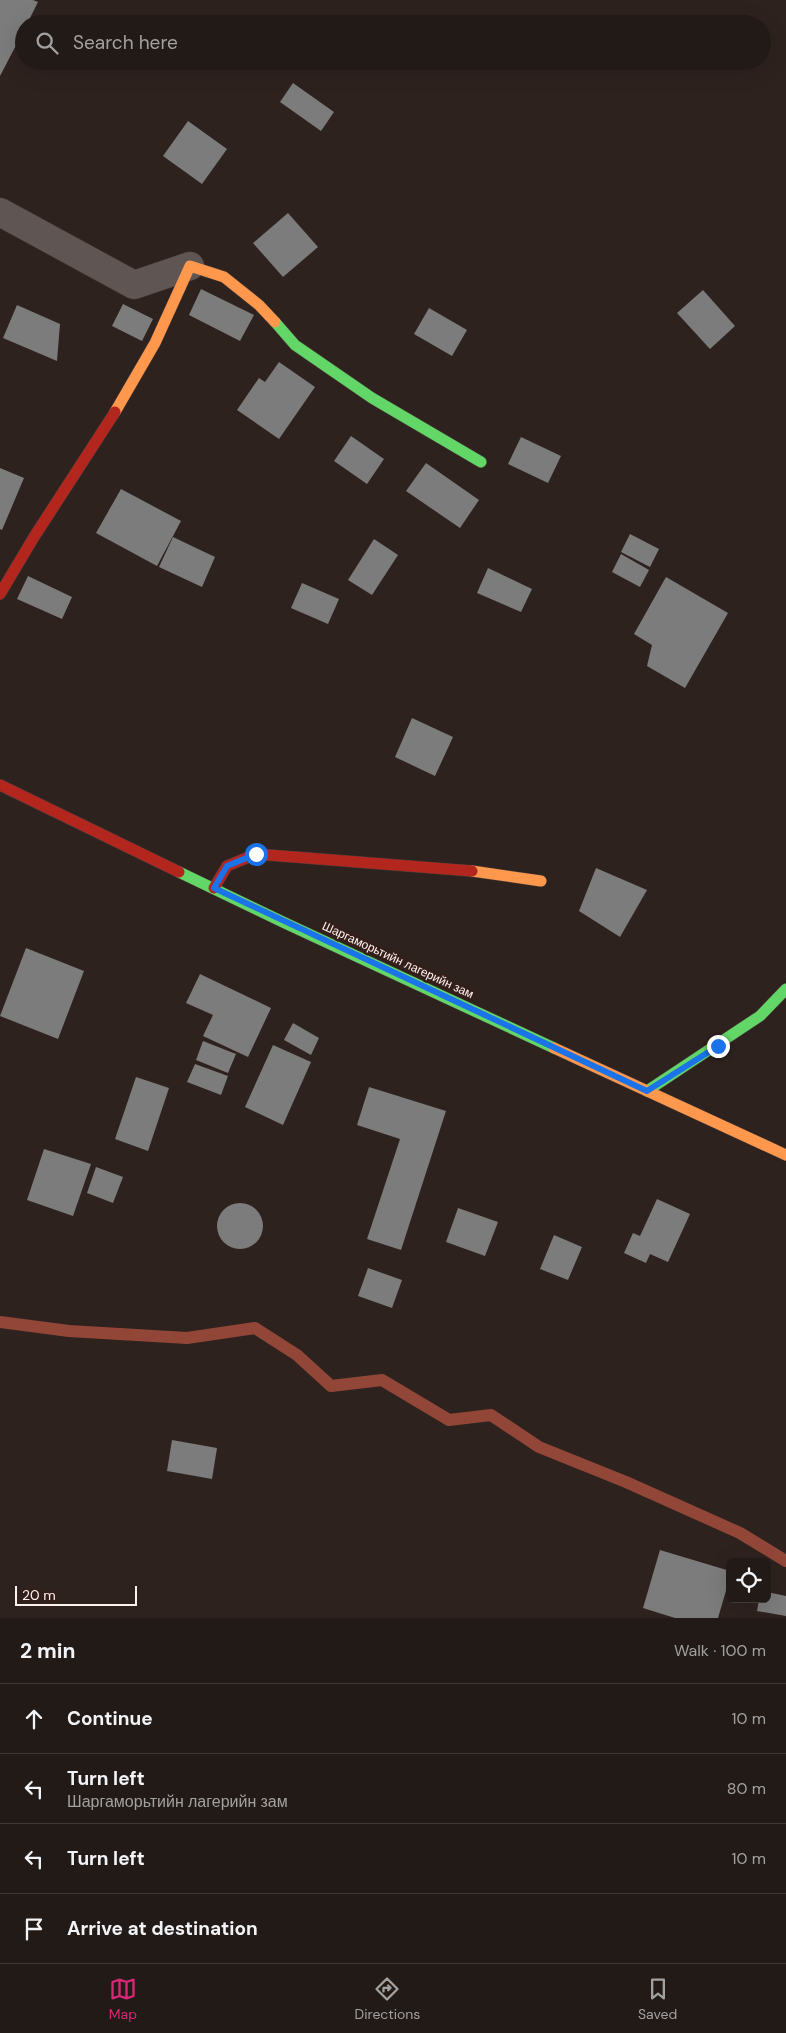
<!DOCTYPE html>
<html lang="en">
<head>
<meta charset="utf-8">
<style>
  :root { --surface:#221a17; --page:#2e2724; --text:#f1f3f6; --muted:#a2a1a1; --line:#3f3836; --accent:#db2777 }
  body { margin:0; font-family:"DM Sans",sans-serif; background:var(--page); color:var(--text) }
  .controls { position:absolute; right:15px; bottom:15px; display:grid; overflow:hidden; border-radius:8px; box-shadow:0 5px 20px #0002 }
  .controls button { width:45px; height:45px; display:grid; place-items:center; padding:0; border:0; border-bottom:1px solid var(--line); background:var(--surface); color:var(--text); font:25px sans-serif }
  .scale { position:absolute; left:15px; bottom:12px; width:122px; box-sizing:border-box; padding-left:5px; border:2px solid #fef1ee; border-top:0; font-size:14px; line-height:18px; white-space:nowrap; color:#fef1ee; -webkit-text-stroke:4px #341e19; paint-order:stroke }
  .stop { position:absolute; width:15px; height:15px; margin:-11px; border:4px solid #1a73e8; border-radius:50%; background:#fff }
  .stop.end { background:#1a73e8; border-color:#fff; box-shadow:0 1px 5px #0008 }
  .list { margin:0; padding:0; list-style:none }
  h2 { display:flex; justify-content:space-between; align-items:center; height:65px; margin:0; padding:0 20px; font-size:21px }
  h2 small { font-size:16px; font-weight:400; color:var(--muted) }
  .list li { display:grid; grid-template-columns:32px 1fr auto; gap:15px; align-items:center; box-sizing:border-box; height:70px; padding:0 20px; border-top:1px solid var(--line) }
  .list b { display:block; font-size:19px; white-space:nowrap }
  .list p { margin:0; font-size:16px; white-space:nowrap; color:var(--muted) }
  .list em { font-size:16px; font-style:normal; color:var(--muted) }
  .icon { flex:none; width:28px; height:28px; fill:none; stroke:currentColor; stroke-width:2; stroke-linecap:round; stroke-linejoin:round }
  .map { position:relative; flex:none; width:786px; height:1618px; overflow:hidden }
  .search { position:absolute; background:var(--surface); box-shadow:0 5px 20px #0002; left:15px; right:15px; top:15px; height:55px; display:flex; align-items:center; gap:12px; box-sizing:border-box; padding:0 18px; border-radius:28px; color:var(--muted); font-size:19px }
  .sheet { height:345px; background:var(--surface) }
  nav { display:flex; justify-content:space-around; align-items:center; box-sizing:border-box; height:70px; border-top:1px solid var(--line); background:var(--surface); font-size:14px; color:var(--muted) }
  nav a { display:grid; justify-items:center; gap:2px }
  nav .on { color:var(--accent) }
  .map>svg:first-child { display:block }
</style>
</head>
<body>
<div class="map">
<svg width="786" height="1618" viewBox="0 0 786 1618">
  <rect width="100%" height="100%" fill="#2e221f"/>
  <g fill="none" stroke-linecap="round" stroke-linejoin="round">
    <polyline stroke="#924637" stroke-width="12" points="0,1322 69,1331 187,1338 255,1328 297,1355 331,1386 382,1380 449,1420 491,1415 539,1447 626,1482 740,1533 786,1561"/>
  </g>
  <g fill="#7c7c7c">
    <polygon points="0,0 33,0 38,2 27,24 24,24 24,30 0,76"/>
    <polygon points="293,83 334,112 321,131 280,102"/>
    <polygon points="188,121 227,149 202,184 163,156"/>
    <polygon points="288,213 318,247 283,277 253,243"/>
    <polygon points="201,289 254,315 240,341 189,315"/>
    <polygon points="703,290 735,326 710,349 677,313"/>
    <polygon points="123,304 153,319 142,341 112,326"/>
    <polygon points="17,305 60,324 57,361 3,338"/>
    <polygon points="429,308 467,330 452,356 414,334"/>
    <polygon points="279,362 315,387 279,439 237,410 259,378 265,382"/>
    <polygon points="351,436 384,459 367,484 334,461"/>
    <polygon points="521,437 561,456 548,483 508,464"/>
    <polygon points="426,463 479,500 460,528 406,491"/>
    <polygon points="0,468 24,478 2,530 0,529"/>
    <polygon points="121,489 181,521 157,566 96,533"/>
    <polygon points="630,534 659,549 650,567 621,552"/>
    <polygon points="173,537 215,557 202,587 159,567"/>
    <polygon points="374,539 398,555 372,595 348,580"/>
    <polygon points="621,554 649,570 640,587 612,572"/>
    <polygon points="488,568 532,589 521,612 477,593"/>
    <polygon points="28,576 72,597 62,619 17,599"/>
    <polygon points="666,577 728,613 685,688 647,666 652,645 634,634"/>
    <polygon points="302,583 339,599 328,624 291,608"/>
    <polygon points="412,718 453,737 435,776 395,757"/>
    <polygon points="596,868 647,890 620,937 579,911"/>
    <polygon points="26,948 84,971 58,1039 0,1016"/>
    <polygon points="200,974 271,1008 248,1057 203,1036 213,1015 186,1003"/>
    <polygon points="293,1023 319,1038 311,1055 284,1040"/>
    <polygon points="203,1041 236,1054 228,1073 196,1060"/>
    <polygon points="273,1045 311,1062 283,1125 245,1107"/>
    <polygon points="195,1064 228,1076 221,1095 187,1082"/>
    <polygon points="136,1077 169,1088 148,1151 115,1139"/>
    <polygon points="369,1087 446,1111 401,1250 367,1239 400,1139 357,1125"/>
    <polygon points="44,1149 91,1164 73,1216 27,1200"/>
    <polygon points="96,1167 123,1177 113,1203 87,1193"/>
    <polygon points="657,1199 690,1214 668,1262 650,1254 646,1263 624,1253 633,1233 640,1236"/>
    <circle cx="240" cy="1226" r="23"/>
    <polygon points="458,1208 498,1222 485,1256 446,1242"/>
    <polygon points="554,1235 582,1247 568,1280 540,1269"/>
    <polygon points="368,1268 402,1280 392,1308 358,1296"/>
    <polygon points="172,1440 217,1448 212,1479 167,1471"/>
    <polygon points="660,1550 730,1571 730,1577 718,1618 675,1618 643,1608"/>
    <polygon points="767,1592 786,1596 786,1616 757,1611 759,1599 767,1599"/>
  </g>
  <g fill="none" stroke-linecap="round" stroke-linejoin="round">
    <g stroke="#483d3b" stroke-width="29">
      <polyline id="street" points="0,212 134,285 190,266"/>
    </g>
    <g stroke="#483d3b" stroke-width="12">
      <g id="fast">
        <polyline points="275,322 295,345 372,398 481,462"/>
        <polyline points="179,872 285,923 554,1048"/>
        <polyline points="647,1091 760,1016 786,989"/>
      </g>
    </g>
    <g stroke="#483d3b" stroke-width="12">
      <g id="slow">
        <polyline points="115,412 155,343 190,266 224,277 259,305 275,322"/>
        <polyline points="472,871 541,881"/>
        <polyline points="554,1048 786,1155"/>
      </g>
    </g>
    <g stroke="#483d3b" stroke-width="12">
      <g id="jam">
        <polyline points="0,594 34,537 115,412"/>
        <polyline points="0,785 179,872"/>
        <polyline points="214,888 227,866 256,854 472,871"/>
      </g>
    </g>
    <use href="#street" stroke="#5f5553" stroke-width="28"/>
    <use href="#fast" stroke="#63d668" stroke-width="11"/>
    <use href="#slow" stroke="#ff974d" stroke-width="11"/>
    <use href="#jam" stroke="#b3261e" stroke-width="11"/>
  </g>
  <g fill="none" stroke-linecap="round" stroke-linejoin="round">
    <polyline stroke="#1a73e8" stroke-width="6" points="256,854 227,866 214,888 647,1091 718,1046"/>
  </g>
  <g text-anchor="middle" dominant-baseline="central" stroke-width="5" stroke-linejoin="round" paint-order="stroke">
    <g font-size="12" fill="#fef1ee" stroke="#341e19">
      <text transform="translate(398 960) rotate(25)">Шаргаморьтийн лагерийн зам</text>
    </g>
  </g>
</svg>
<div class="controls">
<button><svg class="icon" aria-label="locate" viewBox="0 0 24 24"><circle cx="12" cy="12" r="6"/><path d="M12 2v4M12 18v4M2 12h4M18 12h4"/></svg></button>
</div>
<div class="scale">20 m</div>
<div class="stop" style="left:256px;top:854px"></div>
<div class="stop end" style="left:718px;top:1046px"></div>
<div class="search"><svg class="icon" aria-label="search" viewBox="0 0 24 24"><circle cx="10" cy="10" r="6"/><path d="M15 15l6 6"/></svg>Search here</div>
</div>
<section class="sheet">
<h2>2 min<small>Walk · 100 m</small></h2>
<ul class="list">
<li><svg class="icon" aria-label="ahead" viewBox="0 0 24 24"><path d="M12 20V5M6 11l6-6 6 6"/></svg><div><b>Continue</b></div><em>10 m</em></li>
<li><svg class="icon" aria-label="left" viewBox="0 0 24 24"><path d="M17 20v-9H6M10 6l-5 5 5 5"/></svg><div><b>Turn left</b><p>Шаргаморьтийн лагерийн зам</p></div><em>80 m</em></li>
<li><svg class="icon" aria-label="left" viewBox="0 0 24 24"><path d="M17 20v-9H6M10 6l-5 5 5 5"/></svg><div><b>Turn left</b></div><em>10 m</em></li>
<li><svg class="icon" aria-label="arrive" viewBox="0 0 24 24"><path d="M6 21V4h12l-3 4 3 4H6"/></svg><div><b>Arrive at destination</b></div></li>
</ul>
</section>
<nav>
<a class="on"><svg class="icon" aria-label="map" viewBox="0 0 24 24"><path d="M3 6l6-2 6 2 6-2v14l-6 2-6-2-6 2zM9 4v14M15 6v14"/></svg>Map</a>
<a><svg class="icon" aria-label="directions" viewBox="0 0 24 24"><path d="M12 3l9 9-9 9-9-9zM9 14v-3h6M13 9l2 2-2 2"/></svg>Directions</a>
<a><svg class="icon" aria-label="saved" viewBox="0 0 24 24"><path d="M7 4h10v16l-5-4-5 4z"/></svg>Saved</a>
</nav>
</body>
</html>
